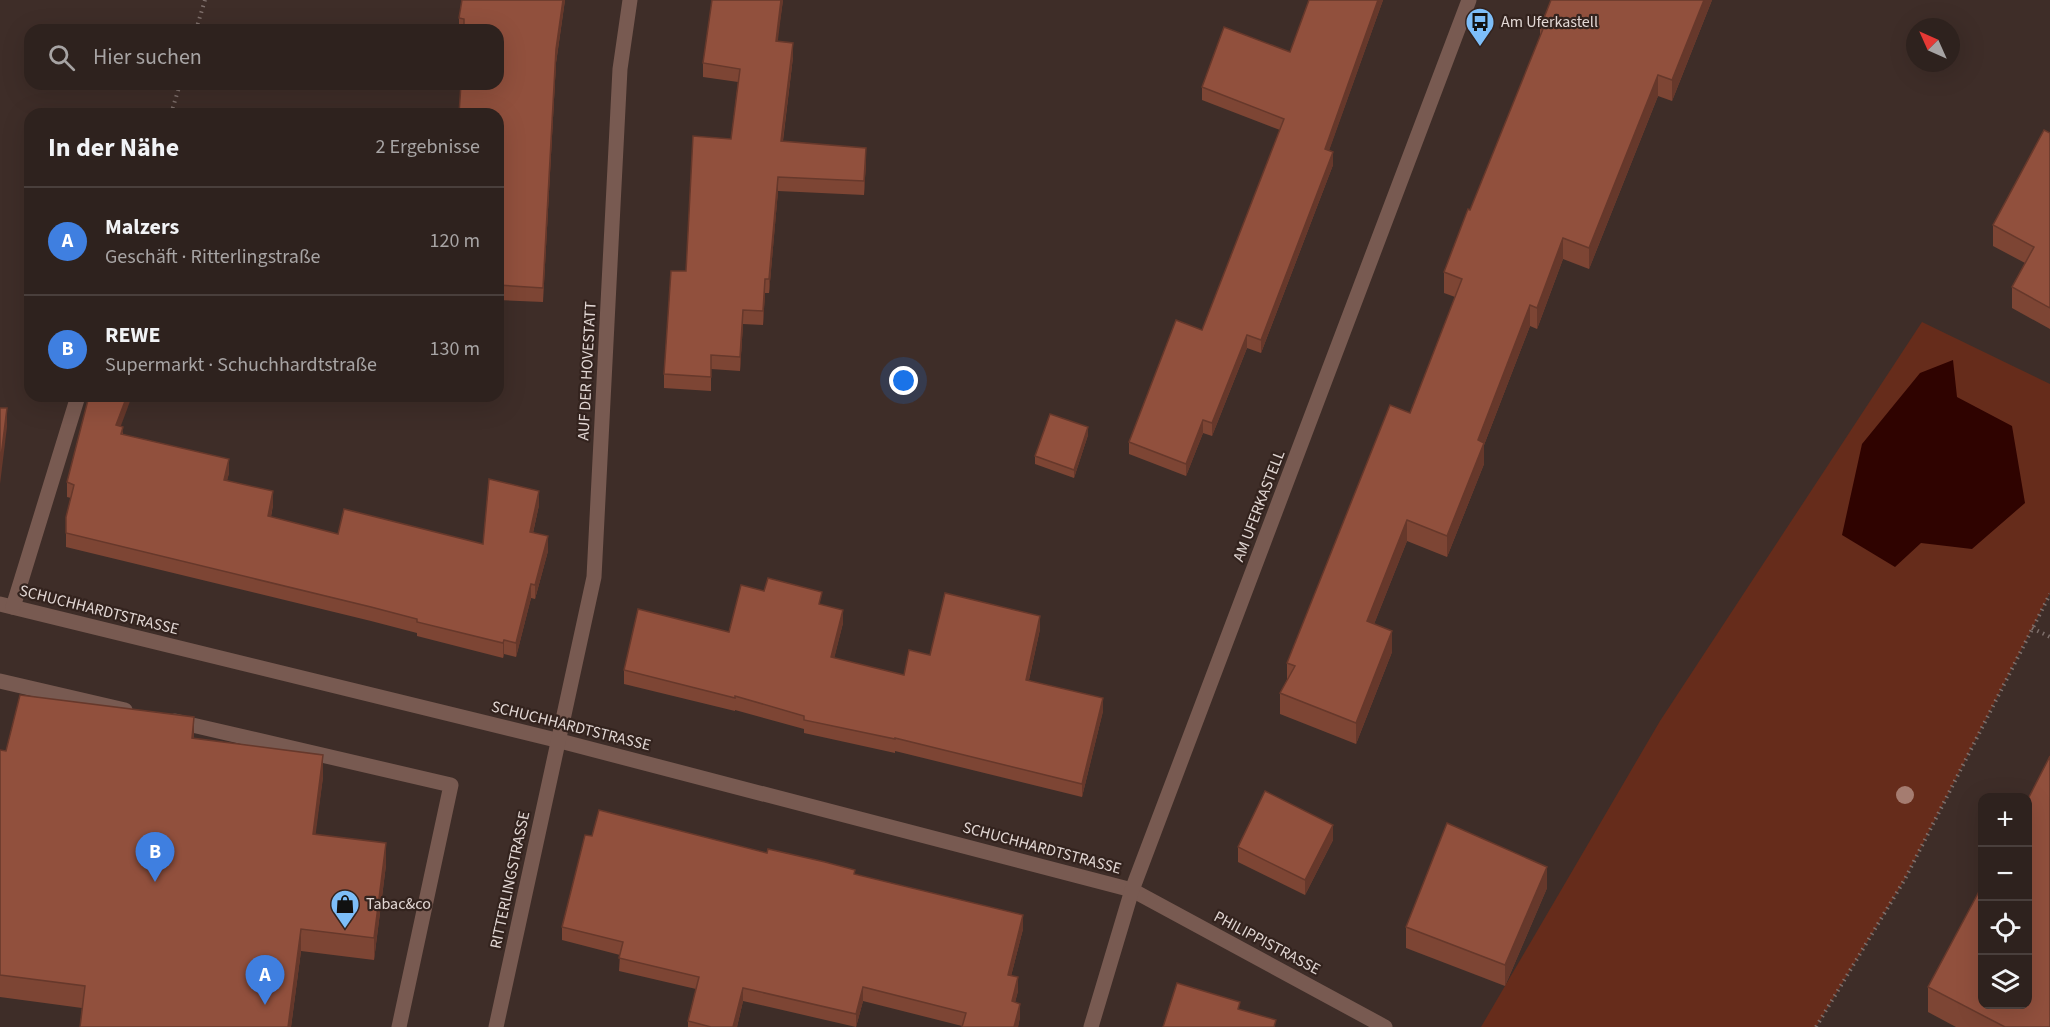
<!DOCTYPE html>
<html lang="de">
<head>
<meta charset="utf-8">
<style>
  :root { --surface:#2e221e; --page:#362a27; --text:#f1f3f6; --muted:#a7a4a4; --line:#493f3c; --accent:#7dbef9 }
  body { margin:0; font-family:"Source Sans 3",sans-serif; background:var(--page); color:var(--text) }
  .controls { position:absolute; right:18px; bottom:18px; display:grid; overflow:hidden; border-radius:12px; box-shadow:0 6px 24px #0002 }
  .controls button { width:54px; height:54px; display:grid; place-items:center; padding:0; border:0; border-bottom:2px solid var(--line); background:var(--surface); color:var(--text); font:30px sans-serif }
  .compass { position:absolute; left:1906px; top:18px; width:54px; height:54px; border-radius:50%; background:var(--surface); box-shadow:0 6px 24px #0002; rotate:315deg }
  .you { position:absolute; left:904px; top:381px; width:21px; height:21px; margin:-15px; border:4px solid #fff; border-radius:50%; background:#1a73e8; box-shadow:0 0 0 9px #1a73e833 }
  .badge { display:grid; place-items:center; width:39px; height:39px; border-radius:50%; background:var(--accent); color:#fff; font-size:20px; font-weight:700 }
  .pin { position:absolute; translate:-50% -50px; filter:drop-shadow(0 2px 3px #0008) }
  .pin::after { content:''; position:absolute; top:32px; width:21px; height:18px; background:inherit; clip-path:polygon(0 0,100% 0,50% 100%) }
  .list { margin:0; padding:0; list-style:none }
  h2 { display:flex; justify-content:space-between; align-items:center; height:78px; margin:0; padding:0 24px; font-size:26px }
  h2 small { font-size:20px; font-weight:400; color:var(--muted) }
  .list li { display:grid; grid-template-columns:39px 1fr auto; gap:18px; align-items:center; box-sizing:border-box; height:108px; padding:0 24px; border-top:2px solid var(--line) }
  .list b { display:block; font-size:22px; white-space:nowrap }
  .list p { margin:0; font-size:20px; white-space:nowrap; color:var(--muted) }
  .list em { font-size:20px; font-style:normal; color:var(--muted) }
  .icon { flex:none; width:33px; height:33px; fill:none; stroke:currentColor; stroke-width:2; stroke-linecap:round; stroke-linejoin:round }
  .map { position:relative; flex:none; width:2050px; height:1027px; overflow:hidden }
  .search { position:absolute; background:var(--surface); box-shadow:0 6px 24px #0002; left:24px; top:24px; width:480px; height:66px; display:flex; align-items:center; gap:15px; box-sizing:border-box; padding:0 21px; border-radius:18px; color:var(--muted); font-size:22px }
  .panel { position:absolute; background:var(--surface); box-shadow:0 6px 24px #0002; left:24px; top:108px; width:480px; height:294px; border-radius:18px }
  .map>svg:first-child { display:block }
</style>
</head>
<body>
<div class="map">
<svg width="2050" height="1027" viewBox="0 0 2050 1027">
  <rect width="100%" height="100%" fill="#3e2d28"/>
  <polygon fill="#662c1b" points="1922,322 2050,384 2050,593 1905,879 1816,1027 1481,1027 1660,721"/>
  <polygon fill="#2f0300" points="1953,360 1957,397 2012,426 2025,503 1972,549 1921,543 1895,567 1842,535 1862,444 1920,373"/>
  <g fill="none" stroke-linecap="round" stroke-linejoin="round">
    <g stroke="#7f706c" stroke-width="4" stroke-dasharray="1.5 4.5" stroke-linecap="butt">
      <polyline points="196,30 205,0"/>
      <polyline points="171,114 180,84"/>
      <polyline points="2032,628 2050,637"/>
      <polyline points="1816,1027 1905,879 2050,594"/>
    </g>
    <g stroke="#785a51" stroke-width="15">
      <polyline points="0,604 560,741 1132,890 1385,1027"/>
      <polyline points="13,607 78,396"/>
      <polyline points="0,681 125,710"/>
      <polyline points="175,721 451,785 399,1027"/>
      <polyline points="496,1027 594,577 620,69 630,0"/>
      <polyline points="1091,1027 1132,890 1469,0"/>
    </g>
  </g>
  <circle fill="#a57c70" cx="1905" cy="795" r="9"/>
  <g fill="#7d4534">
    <polygon points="462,0 565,0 556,63 543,302 498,300 498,30 459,30 459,18"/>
    <polygon points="783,0 777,41 793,57 783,141 866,162 864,195 778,191 769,293 765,293 763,325 743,324 740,371 711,369 711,391 664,388 664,374 686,271 731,139 738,82 703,77 703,63"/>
    <polygon points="1309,0 1383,0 1329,150 1333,165 1261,353 1247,348 1212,436 1203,433 1186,476 1129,454 1129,442 1202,330 1280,130 1202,100 1202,87 1290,52"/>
    <polygon points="1712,0 1672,101 1658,96 1589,269 1563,259 1537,329 1530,326 1484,445 1484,464 1447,557 1407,541 1374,624 1392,652 1356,744 1280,714 1280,693 1287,680 1287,663 1410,413 1455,297 1444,293 1444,272 1470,210 1540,37 1540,28"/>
    <polygon points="2050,133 2050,329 2012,308 2012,287 2025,263 1993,246 1993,225"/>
    <polygon points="121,426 123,434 229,473 227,480 273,505 271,517 338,534 483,544 539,505 533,533 548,551 535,599 531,598 516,657 504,654 503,658 417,636 417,633 371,621 66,547 66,517 71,498 67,497 67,482"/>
    <polygon points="1088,435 1074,478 1035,464 1035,456"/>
    <polygon points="822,605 843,623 834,658 904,675 930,655 1040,629 1029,680 1103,711 1082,797 895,751 895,753 804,733 804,729 735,710 735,711 624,684 624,670 729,632"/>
    <polygon points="194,739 323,777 315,834 386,865 374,960 301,951 291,1027 80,1027 82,1008 0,997 0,750 6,751"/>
    <polygon points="592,836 767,853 855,874 1023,929 1011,976 1018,991 1015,1002 1020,1017 1018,1027 962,1027 962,1026 863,1001 856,1027 743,1001 737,1027 688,1027 688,1021 696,989 619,971 620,955 562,940 562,927"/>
    <polygon points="1333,840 1305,895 1238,862 1238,847"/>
    <polygon points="1547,888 1505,986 1406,948 1406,927"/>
    <polygon points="1928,987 2050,1027 1956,1027 1928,1012"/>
  </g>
  <g fill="#66382b">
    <polygon points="563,0 565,0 556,63 543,302 556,49"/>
    <polygon points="781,0 783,0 776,55 776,41"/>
    <polygon points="1378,0 1383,0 1325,162 1325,149"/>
    <polygon points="1704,0 1712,0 1672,101 1672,80"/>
    <polygon points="793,43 793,57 781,155 781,141"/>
    <polygon points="1658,75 1658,96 1589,269 1589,248"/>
    <polygon points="866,148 866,162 864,195 864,181"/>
    <polygon points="1333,152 1333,165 1261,353 1261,340"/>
    <polygon points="778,177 778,191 769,293 769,279"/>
    <polygon points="1563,238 1563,259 1537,329 1537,308"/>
    <polygon points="765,279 765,293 763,325 763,311"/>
    <polygon points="1530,305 1530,326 1484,445 1484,464 1447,557 1447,536 1478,440"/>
    <polygon points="743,310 743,324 740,371 740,357"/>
    <polygon points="1247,335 1247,348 1212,436 1212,423"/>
    <polygon points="127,396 132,396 116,439 116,425"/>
    <polygon points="7,408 7,427 0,484 0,465"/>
    <polygon points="1203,420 1203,433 1186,476 1186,464"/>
    <polygon points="1088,427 1088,435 1074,478 1074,470"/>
    <polygon points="229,459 229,473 224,494 224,480"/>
    <polygon points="273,491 273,505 268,530 268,516"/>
    <polygon points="539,491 539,505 530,546 530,532"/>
    <polygon points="1407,520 1407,541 1367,642 1367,621"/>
    <polygon points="548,536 548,551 535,599 535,585"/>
    <polygon points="531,584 531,598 516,657 516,643"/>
    <polygon points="843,610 843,623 831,671 831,657"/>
    <polygon points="1040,616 1040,629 1026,693 1026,680"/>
    <polygon points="1392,631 1392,652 1356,744 1356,723"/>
    <polygon points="504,640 504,654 503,658 503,643"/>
    <polygon points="1103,698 1103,711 1082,797 1082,784"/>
    <polygon points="194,717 194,739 192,738"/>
    <polygon points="323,755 323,777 313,855 313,834"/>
    <polygon points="1333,825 1333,840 1305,895 1305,880"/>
    <polygon points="386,843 386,865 374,960 374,938"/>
    <polygon points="1547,867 1547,888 1505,986 1505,965"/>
    <polygon points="1023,915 1023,929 1008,988 1008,975"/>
    <polygon points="301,929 301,951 291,1027 288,1027"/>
    <polygon points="1018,977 1018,991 1012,1015 1012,1001"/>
    <polygon points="863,987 863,1001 856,1027 856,1014"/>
    <polygon points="743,988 743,1001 737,1027 733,1027"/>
    <polygon points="1020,1004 1020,1017 1018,1027 1014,1027"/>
  </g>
  <g fill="#91503d" stroke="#66382b" stroke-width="1.5">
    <polygon points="462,0 563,0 556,49 543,288 498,285 498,114 459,114 461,84 498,84 498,30 464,30 464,19 459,18"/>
    <polygon points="712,0 781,0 776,41 793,43 781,141 866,148 864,181 778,177 769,279 765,279 763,311 743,310 740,357 711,355 711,377 664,374 671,271 686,271 693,136 731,139 740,69 703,63"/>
    <polygon points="1309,0 1378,0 1325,149 1333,152 1261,340 1247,335 1212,423 1203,420 1186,464 1129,442 1176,320 1202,330 1284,119 1202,87 1224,27 1290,52"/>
    <polygon points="1551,0 1704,0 1672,80 1658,75 1589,248 1563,238 1537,308 1530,305 1478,440 1484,443 1447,536 1407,520 1367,621 1392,631 1356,723 1280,693 1295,666 1287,663 1390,405 1410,413 1462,279 1444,272 1468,209 1470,210 1543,29 1540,28"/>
    <polygon points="2044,130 2050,133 2050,308 2012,287 2034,247 1993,225"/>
    <polygon points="89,396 127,396 116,425 123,427 121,434 229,459 224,480 273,491 268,516 338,534 344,509 483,544 489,479 539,491 530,532 548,536 535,585 531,584 516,643 504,640 503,643 417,622 417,619 371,607 66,533 66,517 74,485 67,482"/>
    <polygon points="0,408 7,408 0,465"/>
    <polygon points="1050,414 1088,427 1074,470 1035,456"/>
    <polygon points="768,578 822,592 819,604 843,610 831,657 904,675 909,650 930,655 945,593 1040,616 1026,680 1103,698 1082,784 895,738 895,739 804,720 804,716 735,696 735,698 624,670 638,609 729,632 741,585 764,591"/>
    <polygon points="20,695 194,717 192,738 323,755 313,834 386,843 374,938 301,929 288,1027 80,1027 85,986 0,975 0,750 6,751"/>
    <polygon points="2050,756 2050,1027 2005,1027 1928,987 1983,884 1983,1005 2028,1005 2028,799"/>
    <polygon points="1265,791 1333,825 1305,880 1238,847"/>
    <polygon points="599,810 767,853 768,849 825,862 855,870 854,874 1023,915 1008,975 1018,977 1012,1001 1020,1004 1014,1027 962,1027 966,1013 863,987 856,1014 743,988 733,1027 711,1027 688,1021 699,977 619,958 623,942 562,927 585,835 592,836"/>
    <polygon points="1447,823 1547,867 1505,965 1406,927"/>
    <polygon points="1177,983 1240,1002 1238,1009 1276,1020 1274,1027 1163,1027"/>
  </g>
  <defs>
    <g id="bus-pin" transform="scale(1.5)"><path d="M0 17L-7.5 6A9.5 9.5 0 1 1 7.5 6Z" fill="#7dbef9" stroke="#33231e"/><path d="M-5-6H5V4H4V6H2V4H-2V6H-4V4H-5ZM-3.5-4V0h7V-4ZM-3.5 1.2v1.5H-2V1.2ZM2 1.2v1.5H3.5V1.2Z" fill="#111"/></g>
    <g id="shop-pin" transform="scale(1.5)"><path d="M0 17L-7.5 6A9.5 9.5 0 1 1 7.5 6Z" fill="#7dbef9" stroke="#33231e"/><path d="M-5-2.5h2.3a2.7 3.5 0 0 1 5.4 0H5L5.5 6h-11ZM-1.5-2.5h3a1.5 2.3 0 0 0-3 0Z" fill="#111"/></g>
  </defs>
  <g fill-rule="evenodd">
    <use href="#bus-pin" x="1480" y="22"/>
    <use href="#shop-pin" x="345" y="904"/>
  </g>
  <g text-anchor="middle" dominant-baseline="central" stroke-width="4.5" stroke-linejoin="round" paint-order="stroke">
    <g font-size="16" fill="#e2d7d4" stroke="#33231e" text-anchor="start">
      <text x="1501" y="22">Am Uferkastell</text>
      <text x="366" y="904">Tabac&amp;co</text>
    </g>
    <g font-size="16" fill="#e2d7d4" stroke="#33231e">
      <text transform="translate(587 371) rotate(-87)">AUF DER HOVESTATT</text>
      <text transform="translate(1259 506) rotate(-69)">AM UFERKASTELL</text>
      <text transform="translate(99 610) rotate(14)">SCHUCHHARDTSTRASSE</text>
      <text transform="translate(571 726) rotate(14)">SCHUCHHARDTSTRASSE</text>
      <text transform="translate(1042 848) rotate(15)">SCHUCHHARDTSTRASSE</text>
      <text transform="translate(510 880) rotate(-78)">RITTERLINGSTRASSE</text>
      <text transform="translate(1267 943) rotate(28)">PHILIPPISTRASSE</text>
    </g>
  </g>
</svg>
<div class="controls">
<button>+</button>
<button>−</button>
<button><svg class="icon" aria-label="locate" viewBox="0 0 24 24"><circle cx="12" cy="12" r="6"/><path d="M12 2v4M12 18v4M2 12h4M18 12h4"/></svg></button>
<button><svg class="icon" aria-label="layers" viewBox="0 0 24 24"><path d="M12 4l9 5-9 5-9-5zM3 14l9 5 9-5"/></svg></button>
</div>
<svg class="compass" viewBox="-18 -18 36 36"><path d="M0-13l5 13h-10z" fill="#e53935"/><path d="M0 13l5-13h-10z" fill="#a7a4a4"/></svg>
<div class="you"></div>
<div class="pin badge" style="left:265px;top:1005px;background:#3f7fe0">A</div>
<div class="pin badge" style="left:155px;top:882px;background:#3f7fe0">B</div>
<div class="search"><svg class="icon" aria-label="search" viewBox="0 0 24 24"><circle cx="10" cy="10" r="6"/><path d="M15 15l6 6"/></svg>Hier suchen</div>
<section class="panel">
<h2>In der Nähe<small>2 Ergebnisse</small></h2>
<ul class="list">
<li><span class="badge" style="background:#3f7fe0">A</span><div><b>Malzers</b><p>Geschäft · Ritterlingstraße</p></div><em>120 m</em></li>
<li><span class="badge" style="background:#3f7fe0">B</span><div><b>REWE</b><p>Supermarkt · Schuchhardtstraße</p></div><em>130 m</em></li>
</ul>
</section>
</div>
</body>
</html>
